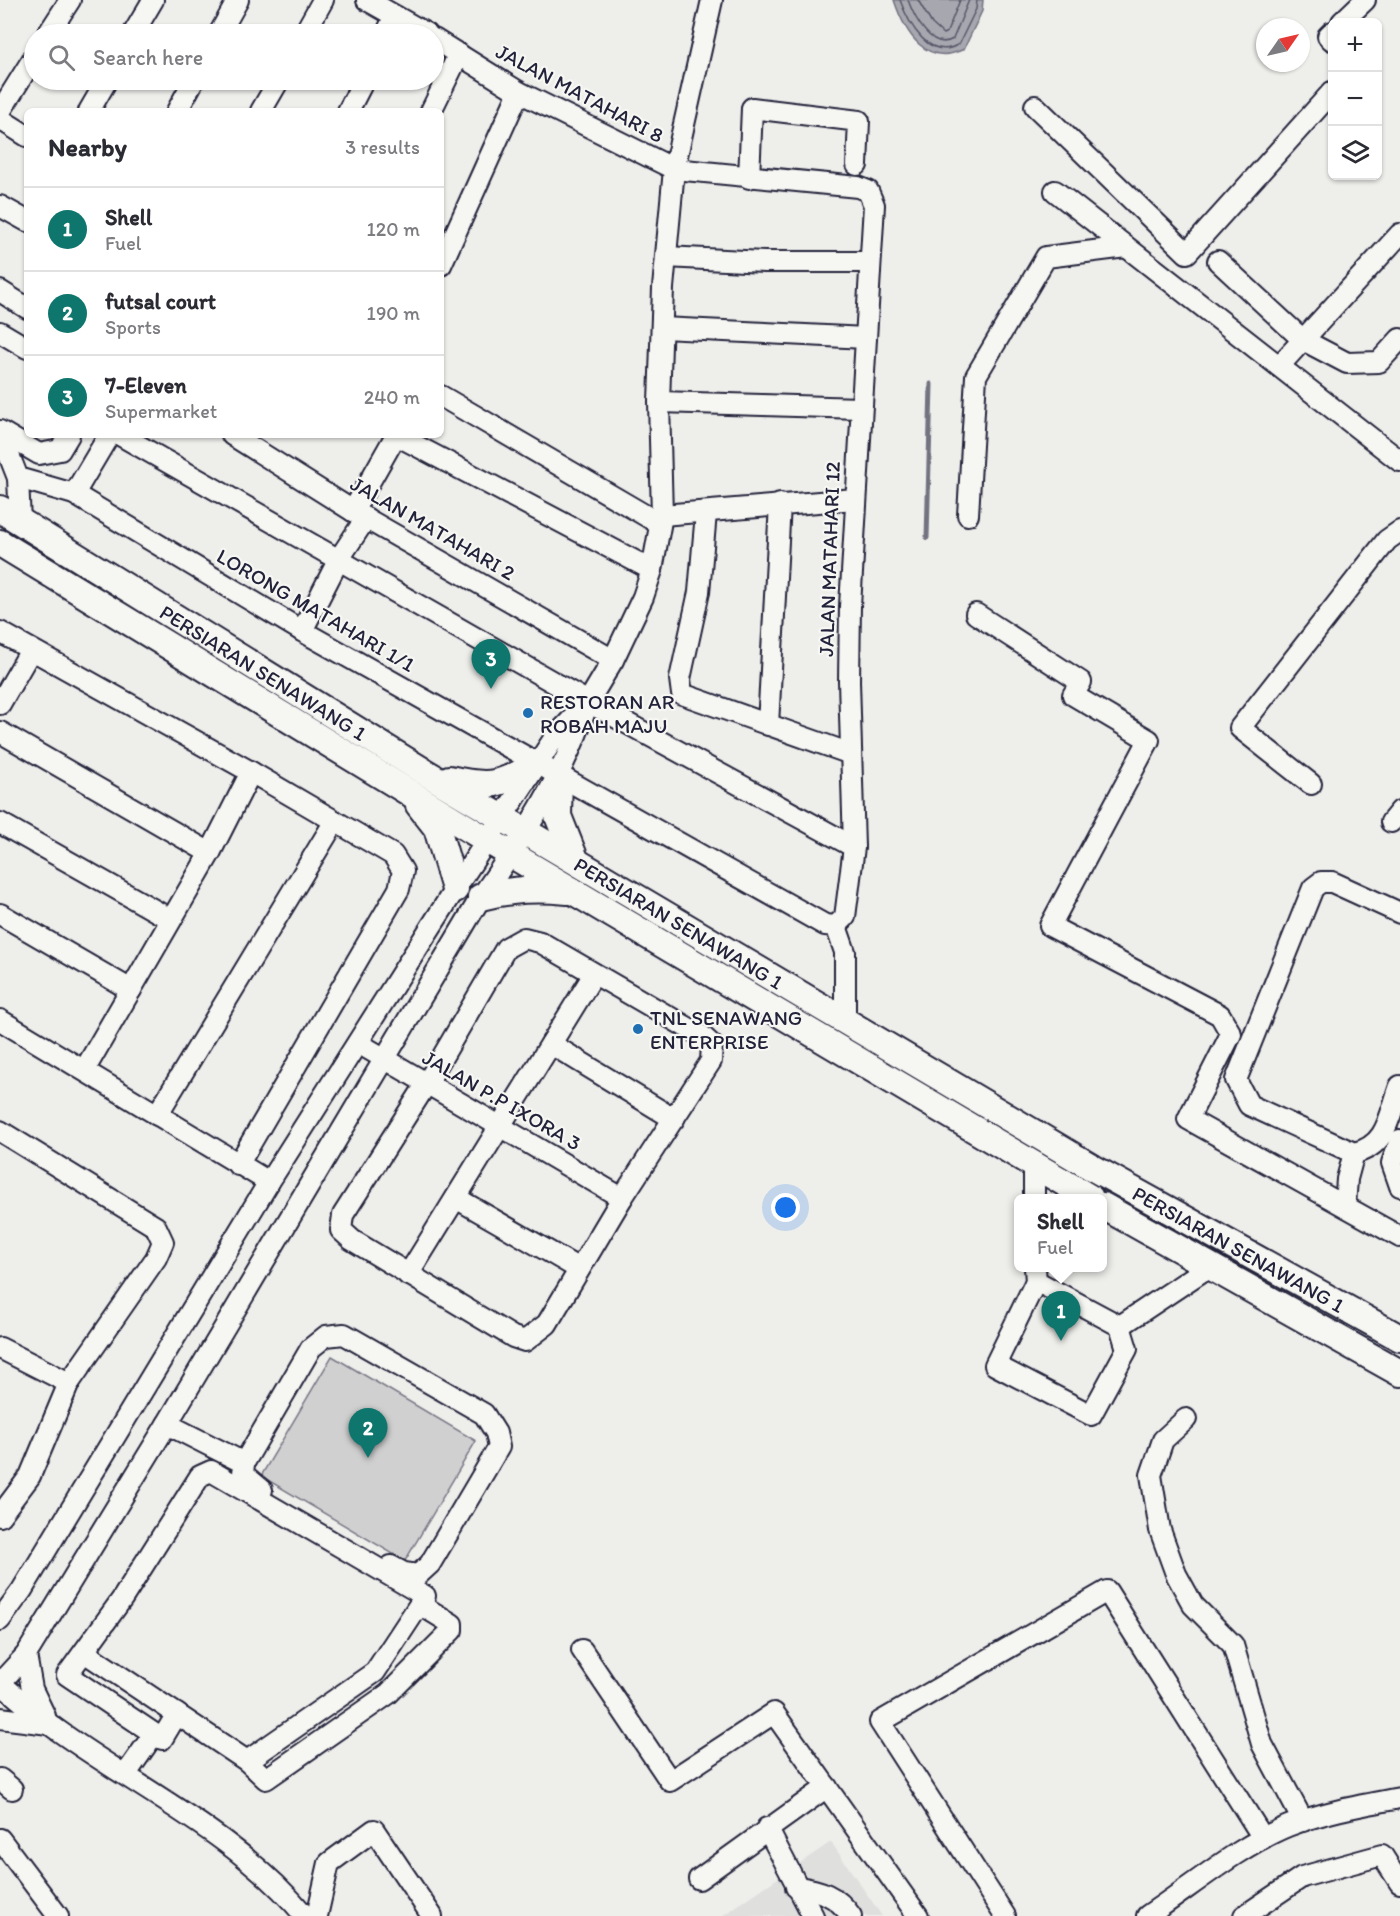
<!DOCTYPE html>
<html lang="en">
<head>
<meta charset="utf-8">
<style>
  :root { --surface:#fff; --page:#f2f2f3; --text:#2b2b33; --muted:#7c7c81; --line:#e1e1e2; --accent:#0f766e }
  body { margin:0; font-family:Itim,sans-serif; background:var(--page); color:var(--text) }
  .controls { position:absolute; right:18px; top:18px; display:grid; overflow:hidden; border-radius:9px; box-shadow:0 2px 4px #0004 }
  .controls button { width:54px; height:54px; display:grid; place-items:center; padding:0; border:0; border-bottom:2px solid var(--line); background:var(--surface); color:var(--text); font:30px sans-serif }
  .compass { position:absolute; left:1256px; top:18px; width:54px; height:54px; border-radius:50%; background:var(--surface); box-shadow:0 2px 4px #0004; rotate:56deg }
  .you { position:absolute; left:786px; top:1208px; width:21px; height:21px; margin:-15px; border:4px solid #fff; border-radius:50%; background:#1a73e8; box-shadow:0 0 0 9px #1a73e833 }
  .badge { display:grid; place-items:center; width:39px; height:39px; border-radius:50%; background:var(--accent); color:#fff; font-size:20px; font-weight:700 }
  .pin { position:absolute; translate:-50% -50px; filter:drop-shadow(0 2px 3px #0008) }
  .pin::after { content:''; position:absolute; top:32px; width:21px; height:18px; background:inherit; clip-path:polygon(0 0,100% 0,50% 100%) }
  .popup { position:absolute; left:1014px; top:1194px; width:93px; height:78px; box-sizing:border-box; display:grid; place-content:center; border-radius:9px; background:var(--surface); filter:drop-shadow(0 2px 4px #0005); font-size:20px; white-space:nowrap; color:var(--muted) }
  .popup b { font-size:22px; color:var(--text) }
  .popup::after { content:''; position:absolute; left:50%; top:100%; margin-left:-12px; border:12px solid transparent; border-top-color:var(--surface) }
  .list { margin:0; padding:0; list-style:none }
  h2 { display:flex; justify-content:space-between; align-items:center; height:78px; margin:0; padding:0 24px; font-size:26px }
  h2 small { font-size:20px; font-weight:400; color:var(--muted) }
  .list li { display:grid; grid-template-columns:39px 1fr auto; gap:18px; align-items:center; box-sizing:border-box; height:84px; padding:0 24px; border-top:2px solid var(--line) }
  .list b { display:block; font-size:22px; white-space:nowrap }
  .list p { margin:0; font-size:20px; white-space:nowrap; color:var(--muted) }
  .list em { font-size:20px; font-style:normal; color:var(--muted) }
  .icon { flex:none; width:33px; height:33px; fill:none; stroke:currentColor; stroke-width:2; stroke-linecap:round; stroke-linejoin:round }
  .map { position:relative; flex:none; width:1400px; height:1916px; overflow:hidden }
  .search { position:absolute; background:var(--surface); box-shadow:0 2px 4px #0004; left:24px; top:24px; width:420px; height:66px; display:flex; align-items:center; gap:15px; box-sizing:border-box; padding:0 21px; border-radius:33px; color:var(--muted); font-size:22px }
  .panel { position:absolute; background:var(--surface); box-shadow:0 2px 4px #0004; left:24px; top:108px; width:420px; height:330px; border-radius:9px }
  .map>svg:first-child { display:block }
</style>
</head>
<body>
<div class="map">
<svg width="1400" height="1916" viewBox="0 0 1400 1916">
  <rect width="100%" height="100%" fill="#eeeeeb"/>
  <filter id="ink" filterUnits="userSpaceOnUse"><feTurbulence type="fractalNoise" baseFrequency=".0167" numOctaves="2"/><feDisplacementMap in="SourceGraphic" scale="12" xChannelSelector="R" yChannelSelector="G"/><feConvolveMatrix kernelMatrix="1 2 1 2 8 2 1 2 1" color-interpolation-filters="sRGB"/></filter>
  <g filter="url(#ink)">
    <polygon fill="#dfdfde" points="831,1842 882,1916 722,1916"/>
    <polygon fill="#d0d0d1" stroke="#797986" stroke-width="1.5" points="332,1356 476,1441 405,1561 261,1476"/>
    <path fill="#a7a7af" stroke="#727281" stroke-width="1.5" d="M894 0H983L982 11 964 49C926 68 905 33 894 0Z"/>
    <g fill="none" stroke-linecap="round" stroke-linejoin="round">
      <g stroke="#575769" stroke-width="1.5">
        <path d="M900 0C909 25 930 62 959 44L976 9 977 0"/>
        <path d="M908 0C914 17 932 52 953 39L969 0"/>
        <polyline points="918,0 932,24 943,34 947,32 960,0"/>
      </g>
      <polyline stroke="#727281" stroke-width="5" points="927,538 931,384"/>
      <g stroke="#22223b" stroke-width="24">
        <g id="minor">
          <polyline points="367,0 427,34"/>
          <polyline points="1342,22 1365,0"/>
          <polyline points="1332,32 1328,36 1332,40"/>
          <polyline points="48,34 70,0"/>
          <polyline points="133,34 153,0"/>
          <polyline points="219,34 238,0"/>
          <polyline points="304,34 323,0"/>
          <polyline points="386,34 395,16"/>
          <polyline points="434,39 519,92 674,169 858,187 868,191 874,205 850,606 849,681 854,847 845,917 836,926"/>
          <polyline points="1035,106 1187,253 1332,92"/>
          <polyline points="89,111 107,80"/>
          <polyline points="177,111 194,80"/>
          <polyline points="261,111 279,80"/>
          <polyline points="348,111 364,80"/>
          <polyline points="431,111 459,54"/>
          <polyline points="0,112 34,57"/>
          <polyline points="0,119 27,136"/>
          <polyline points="749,178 752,108 859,121 857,165"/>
          <polyline points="1055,191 1400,461"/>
          <polyline points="0,206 27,221"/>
          <polyline points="666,257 764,262 870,262"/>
          <polyline points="1218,261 1303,340 1347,363 1379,362 1400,339"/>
          <polyline points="441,265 519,92"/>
          <polyline points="0,291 27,308"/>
          <polyline points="662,328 866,338"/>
          <polyline points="0,332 27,348"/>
          <polyline points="1279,366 1400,234"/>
          <polyline points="441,396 660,524"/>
          <polyline points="659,402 860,408"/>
          <polyline points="0,431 39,454 60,450 69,435"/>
          <polyline points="0,432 18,478 20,522"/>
          <polyline points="120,435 588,702 854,847"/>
          <polyline points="232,435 353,511 613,660"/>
          <polyline points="18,478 74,494 302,631 825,925 836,926"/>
          <polyline points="74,494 109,435"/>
          <polyline points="353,511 396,435 652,570"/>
          <polyline points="706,513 699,592 680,679 682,694 851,754"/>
          <polyline points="662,515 855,499"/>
          <polyline points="968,515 976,376 1046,257 1126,247"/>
          <polyline points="976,614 1081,682 1073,695 1149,740 1050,926 1220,1015 1231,1034 1188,1119 1400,1237"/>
          <polyline points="302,631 339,559 366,518"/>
          <polyline points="0,632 251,772 393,855 403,871 399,889 238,1165"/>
          <polyline points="0,704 31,650"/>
          <polyline points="768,725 780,504"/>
          <polyline points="0,732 210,853"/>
          <polyline points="1311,784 1240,728 1387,540 1400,531"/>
          <polyline points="1391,822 1400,811"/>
          <polyline points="0,823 170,919"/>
          <path d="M1400 913 1332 882H1321L1313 888 1236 1080 1249 1105 1354 1153C1388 1146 1389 1115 1400 1086"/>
          <polyline points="0,914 131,990"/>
          <polyline points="836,926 845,952 845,1020"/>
          <polygon points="524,938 540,942 702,1036 712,1045 711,1061 622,1198 547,1324 525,1341 513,1337 352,1240 341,1230 343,1215 427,1083 506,948"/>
          <polyline points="0,1020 269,1182"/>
          <polyline points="358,1043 622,1198"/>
          <polyline points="551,1044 674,1119"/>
          <polyline points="85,1069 210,853 251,772"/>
          <polyline points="157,1115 335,821"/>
          <polyline points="0,1131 156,1227 163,1242 156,1258 69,1383 30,1476 0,1516"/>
          <polyline points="1400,1140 1392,1163 1400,1186"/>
          <polyline points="1034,1166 1034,1198"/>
          <polyline points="456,1198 579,1269"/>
          <polyline points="1345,1206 1347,1179 1354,1153"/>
          <polyline points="1035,1268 1036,1281 1120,1326 1210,1266"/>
          <polyline points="408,1275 594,974"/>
          <polyline points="1036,1281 995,1365 1091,1415 1127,1349 1120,1326"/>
          <polyline points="0,1348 69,1383"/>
          <polyline points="1186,1419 1163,1440 1151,1475 1160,1530 1176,1574 1193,1605 1233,1645 1262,1744 1303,1821"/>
          <polyline points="167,1424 244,1463 311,1348 326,1336 344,1334 484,1414 496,1433 499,1447 430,1564 418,1575 404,1573 391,1566"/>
          <polyline points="244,1463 243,1474 262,1490"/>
          <polyline points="0,1620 22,1590 269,1182 455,889 555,737 588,702 613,660 643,597 652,570 662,515 659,402 663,288 674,169 712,0"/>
          <polyline points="582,1650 670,1781 774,1713 918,1916"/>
          <polyline points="84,1652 247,1761 266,1779 388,1694 452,1630 452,1624 421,1605"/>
          <polyline points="26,1655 32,1689 45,1716"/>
          <path d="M0 1683 26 1655 167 1424 481 897C523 837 563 778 586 708"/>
          <path d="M0 1683C16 1696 32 1711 49 1724 134 1787 236 1833 305 1916"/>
          <polyline points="177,1714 162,1739 67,1675 122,1599 200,1476 211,1471 425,1596 375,1672 247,1761"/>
          <polyline points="0,1718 49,1724"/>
          <polyline points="126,1774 154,1734"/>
          <polyline points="0,1779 12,1789"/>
          <polyline points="767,1828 813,1916"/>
          <polyline points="0,1839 58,1916"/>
          <polyline points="699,1879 827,1787"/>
          <path d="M796 1887C820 1890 837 1895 851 1916"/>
          <polyline points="317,1916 329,1863 374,1830 432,1916"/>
          <polyline points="1005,1916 880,1722 1107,1591 1263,1838"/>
          <path d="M1147 1916C1191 1887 1239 1846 1288 1826 1323 1812 1363 1805 1400 1798"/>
          <polyline points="1244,1916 1302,1877 1382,1855 1400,1883"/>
        </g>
      </g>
      <g stroke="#22223b" stroke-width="30">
        <g id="major">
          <path id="s1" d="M0 509 423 771 1093 1168 1400 1338"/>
          <polyline points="0,543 487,840 1090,1198"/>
          <polyline points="559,775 558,816 575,859"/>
          <path d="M449 779C490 788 500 786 536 764"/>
          <polyline points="419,805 437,828 455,889"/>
          <path d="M481 897C512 889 537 888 568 891"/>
          <polyline points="1103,1206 1400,1373"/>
        </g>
      </g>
      <use href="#minor" stroke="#f6f6f2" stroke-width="20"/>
      <use href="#major" stroke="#f6f6f2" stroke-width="26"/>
    </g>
  </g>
  <g fill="#1f6fb2" stroke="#f6f6f2" stroke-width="2">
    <circle cx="528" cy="713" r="6"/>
    <circle cx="638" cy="1029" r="6"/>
  </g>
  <g text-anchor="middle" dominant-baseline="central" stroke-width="4.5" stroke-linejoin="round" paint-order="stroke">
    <g font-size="21" fill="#22223b" stroke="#f6f6f2">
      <text transform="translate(580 93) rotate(28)">JALAN MATAHARI 8</text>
      <text transform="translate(433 528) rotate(30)">JALAN MATAHARI 2</text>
      <text transform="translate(829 559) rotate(-88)">JALAN MATAHARI 12</text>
      <text transform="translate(316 610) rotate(30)">LORONG MATAHARI 1/1</text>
      <text stroke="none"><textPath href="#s1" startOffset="310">PERSIARAN SENAWANG 1</textPath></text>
      <text stroke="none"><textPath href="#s1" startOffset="795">PERSIARAN SENAWANG 1</textPath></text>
      <text transform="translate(502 1100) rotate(30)">JALAN P.P IXORA 3</text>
      <text stroke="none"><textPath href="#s1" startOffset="1443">PERSIARAN SENAWANG 1</textPath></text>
    </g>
    <g font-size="21" fill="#22223b" stroke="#f6f6f2" text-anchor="start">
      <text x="540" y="701">RESTORAN AR<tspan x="540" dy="24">ROBAH MAJU</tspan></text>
      <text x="650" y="1017">TNL SENAWANG<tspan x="650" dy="24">ENTERPRISE</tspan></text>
    </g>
  </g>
</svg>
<div class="controls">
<button>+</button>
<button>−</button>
<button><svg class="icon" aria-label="layers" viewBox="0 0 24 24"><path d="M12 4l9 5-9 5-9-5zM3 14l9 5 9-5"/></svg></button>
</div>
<svg class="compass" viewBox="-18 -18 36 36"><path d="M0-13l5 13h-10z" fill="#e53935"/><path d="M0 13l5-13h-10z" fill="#7c7c81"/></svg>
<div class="you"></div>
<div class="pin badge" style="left:1061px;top:1341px">1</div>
<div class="popup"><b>Shell</b>Fuel</div>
<div class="pin badge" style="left:368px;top:1458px">2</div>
<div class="pin badge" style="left:491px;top:689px">3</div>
<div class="search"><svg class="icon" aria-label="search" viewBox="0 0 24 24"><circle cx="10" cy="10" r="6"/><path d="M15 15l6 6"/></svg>Search here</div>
<section class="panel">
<h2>Nearby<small>3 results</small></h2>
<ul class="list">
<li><span class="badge">1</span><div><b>Shell</b><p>Fuel</p></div><em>120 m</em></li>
<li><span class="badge">2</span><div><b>futsal court</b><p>Sports</p></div><em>190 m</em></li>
<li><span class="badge">3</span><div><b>7-Eleven</b><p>Supermarket</p></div><em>240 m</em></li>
</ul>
</section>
</div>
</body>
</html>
